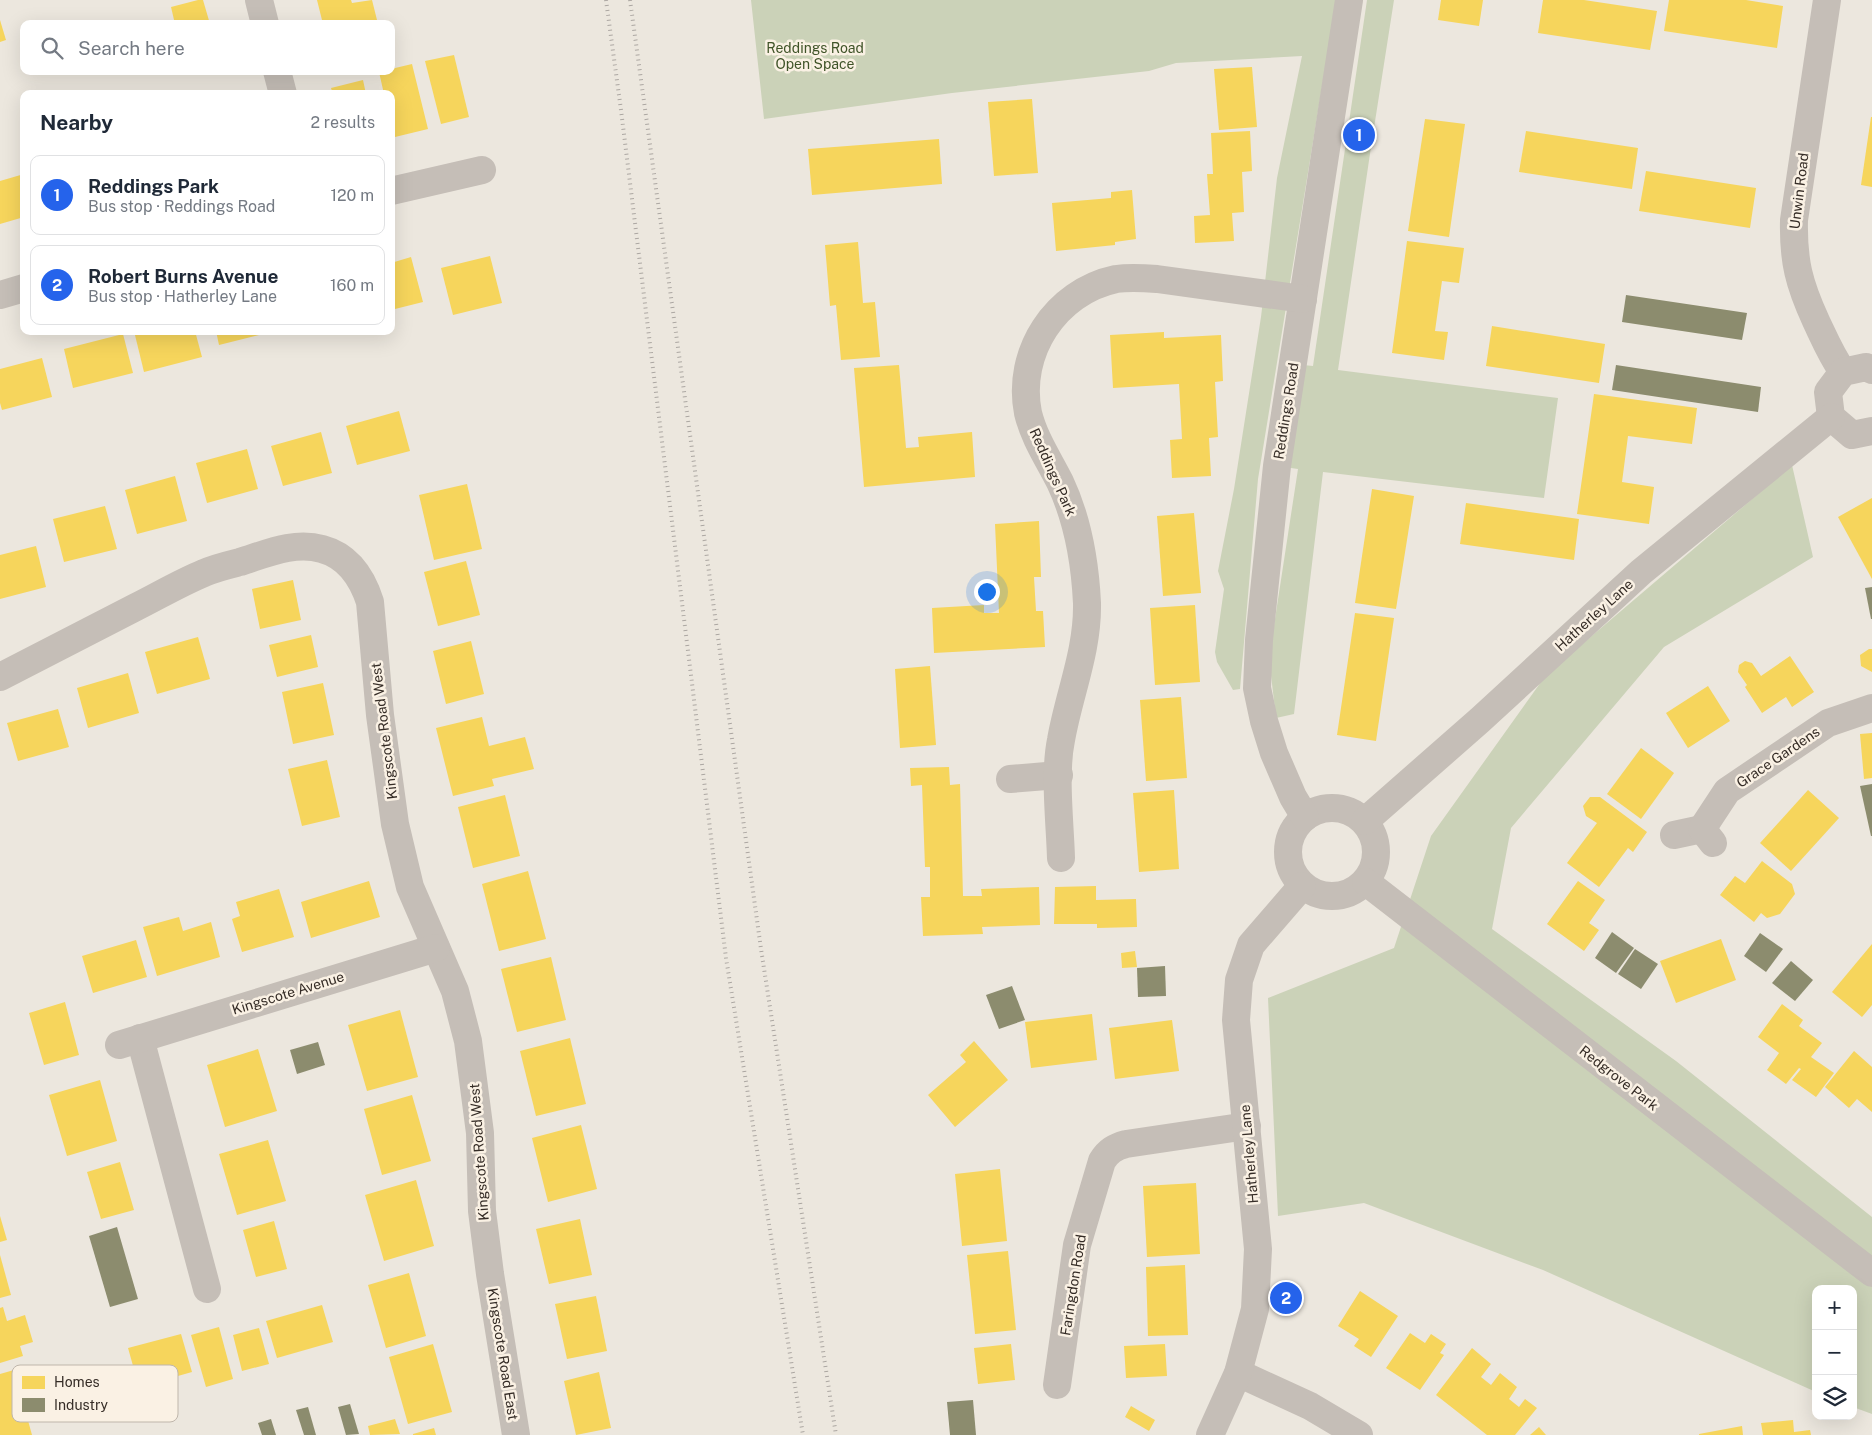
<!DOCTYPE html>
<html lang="en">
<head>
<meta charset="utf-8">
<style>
  :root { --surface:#fff; --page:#f6f6f7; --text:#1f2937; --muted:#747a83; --line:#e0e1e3; --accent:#2563eb }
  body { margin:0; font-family:"Public Sans",sans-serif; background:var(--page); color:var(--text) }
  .controls { position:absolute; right:15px; bottom:15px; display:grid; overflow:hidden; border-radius:10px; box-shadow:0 5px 20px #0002 }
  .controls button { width:45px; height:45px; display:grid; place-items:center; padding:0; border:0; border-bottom:1px solid var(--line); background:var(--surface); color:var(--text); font:25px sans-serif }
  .you { position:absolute; left:986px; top:591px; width:18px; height:18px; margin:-12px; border:4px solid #fff; border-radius:50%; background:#1a73e8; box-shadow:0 0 0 8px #1a73e833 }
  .badge { display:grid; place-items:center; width:32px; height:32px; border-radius:50%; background:var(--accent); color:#fff; font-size:16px; font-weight:700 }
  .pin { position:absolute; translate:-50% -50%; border:2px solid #fff; box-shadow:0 1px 5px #0006 }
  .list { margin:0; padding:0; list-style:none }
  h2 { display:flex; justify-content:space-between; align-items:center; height:65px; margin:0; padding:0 20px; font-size:21px }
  h2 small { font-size:16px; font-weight:400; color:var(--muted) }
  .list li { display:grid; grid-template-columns:32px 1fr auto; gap:15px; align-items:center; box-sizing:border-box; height:80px; margin:0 10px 10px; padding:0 10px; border:1px solid var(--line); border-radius:10px }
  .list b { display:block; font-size:19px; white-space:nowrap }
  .list p { margin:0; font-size:16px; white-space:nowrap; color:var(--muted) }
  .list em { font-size:16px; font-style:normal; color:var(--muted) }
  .icon { flex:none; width:28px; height:28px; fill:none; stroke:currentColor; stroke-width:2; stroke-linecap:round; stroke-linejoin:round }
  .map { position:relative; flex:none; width:1872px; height:1435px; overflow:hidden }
  .search { position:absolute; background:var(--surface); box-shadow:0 5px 20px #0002; left:20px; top:20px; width:375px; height:55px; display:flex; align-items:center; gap:12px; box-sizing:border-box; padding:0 18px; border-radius:10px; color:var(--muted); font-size:19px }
  .panel { position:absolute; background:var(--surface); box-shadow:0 5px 20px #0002; left:20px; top:90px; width:375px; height:245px; border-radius:10px }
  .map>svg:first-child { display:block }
</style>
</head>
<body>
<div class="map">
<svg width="1872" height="1435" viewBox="0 0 1872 1435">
  <rect width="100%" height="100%" fill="#ece7de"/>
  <g fill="#cbd2b8">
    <polygon points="751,0 1349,0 1327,56 1258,479 1240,689 1233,690 1217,662 1215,652 1224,589 1218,571 1234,489 1261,317 1277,178 1302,56 1176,63 1149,71 952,93 764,119"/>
    <polygon points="1367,0 1394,0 1371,147 1338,370 1558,398 1544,498 1323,472 1294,714 1276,718 1269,658 1298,469 1277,466 1293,364 1313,366"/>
    <polygon points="1792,465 1813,557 1664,647 1511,828 1492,929 1676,1061 1872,1217 1872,1414 1853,1407 1853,1289 1816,1289 1816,1392 1543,1270 1364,1203 1278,1216 1268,998 1394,948 1431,836 1546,675"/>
  </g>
  <g fill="#f6d55c">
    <polygon points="198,0 203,0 210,24 175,24 171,7"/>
    <polygon points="317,0 351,0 352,3 372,0 378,24 323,24"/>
    <polygon points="1441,0 1483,0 1479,26 1438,20"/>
    <polygon points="1543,0 1584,0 1657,11 1650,50 1538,33"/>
    <polygon points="1669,0 1746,0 1783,6 1777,48 1664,31"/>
    <polygon points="0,20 6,40 0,42"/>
    <polygon points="454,55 469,117 441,124 425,61"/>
    <polygon points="412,64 428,129 395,137 391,123 391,94 384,94 379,72 391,71 391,69"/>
    <polygon points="1252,67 1257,127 1219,130 1214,69"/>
    <polygon points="363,80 366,94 333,94 331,88"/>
    <polygon points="1032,99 1038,173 994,176 988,102"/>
    <polygon points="1871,117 1872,117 1872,187 1861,185"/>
    <polygon points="1425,119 1465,124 1449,237 1408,231"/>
    <polygon points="1250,131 1252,171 1242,172 1244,212 1232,213 1234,241 1195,243 1194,216 1210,215 1207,174 1213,174 1211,133"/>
    <polygon points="1526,131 1638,148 1632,189 1519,172"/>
    <polygon points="939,139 942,184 812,195 808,149"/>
    <polygon points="1646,171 1756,188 1750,228 1639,211"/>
    <polygon points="24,174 24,217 0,224 0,181"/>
    <polygon points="1132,190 1136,239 1115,242 1115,245 1056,251 1052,203 1111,198 1111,192"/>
    <polygon points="1407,241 1464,248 1459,283 1442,281 1435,331 1448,332 1444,360 1392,353"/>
    <polygon points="858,242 863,303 875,302 880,357 841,360 836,305 830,306 825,245"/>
    <polygon points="490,256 502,303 453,315 441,268"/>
    <polygon points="411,257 423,302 391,310 391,263"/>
    <polygon points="1492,326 1605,344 1599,383 1486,366"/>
    <polygon points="134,331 195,331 202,357 144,372"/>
    <polygon points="216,331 271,331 271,332 219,345"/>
    <polygon points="1164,332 1164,338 1221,335 1223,381 1215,382 1218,437 1209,438 1211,476 1172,478 1170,440 1182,439 1179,384 1113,388 1110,335"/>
    <polygon points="123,334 133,373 73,388 64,349"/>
    <polygon points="42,358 52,397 2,410 0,403 0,369"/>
    <polygon points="899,365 906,448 919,447 918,437 972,432 975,477 864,487 854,368"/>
    <polygon points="1594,394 1697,408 1692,444 1628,436 1622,482 1654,487 1649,524 1577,514"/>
    <polygon points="399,411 410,451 357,465 346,426"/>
    <polygon points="321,432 332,473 283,486 271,446"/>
    <polygon points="247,449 258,489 207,503 196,463"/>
    <polygon points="175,476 187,521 137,534 125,490"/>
    <polygon points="467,484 482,549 434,560 419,495"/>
    <polygon points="1372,489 1414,496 1396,609 1355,603"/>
    <polygon points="1872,498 1872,579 1838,517"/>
    <polygon points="1466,503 1579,519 1574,560 1460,544"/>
    <polygon points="105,506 117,549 64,562 53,519"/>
    <polygon points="1194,513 1201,593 1163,596 1157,516"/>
    <polygon points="1039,521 1041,577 1034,577 1036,611 1043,611 1045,647 934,653 932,608 984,605 984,613 999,613 995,524"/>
    <polygon points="36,546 46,587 0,599 0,555"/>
    <polygon points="466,561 480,615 438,626 424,572"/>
    <polygon points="293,580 301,620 260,629 252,589"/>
    <polygon points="1195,605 1200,682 1155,685 1150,608"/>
    <polygon points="1355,613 1394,618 1376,741 1337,735"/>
    <polygon points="311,635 318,667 277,677 269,645"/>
    <polygon points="198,637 210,679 157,694 145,652"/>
    <polygon points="471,641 484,694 446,704 433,651"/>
    <polygon points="1869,649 1872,649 1872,672 1861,666 1860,655"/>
    <polygon points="1790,656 1814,692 1792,707 1786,697 1762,713 1745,687 1747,685 1738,672 1739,665 1745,661 1752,663 1761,676"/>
    <polygon points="930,666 936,745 900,748 895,669"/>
    <polygon points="128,673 139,713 88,728 77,688"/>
    <polygon points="323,683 334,735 293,744 282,692"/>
    <polygon points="1708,686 1730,721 1688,748 1666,713"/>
    <polygon points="1181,697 1187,778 1146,781 1140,700"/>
    <polygon points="58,709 69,747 18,761 7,723"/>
    <polygon points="482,717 489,746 525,737 534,769 492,779 494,786 453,796 436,728"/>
    <polygon points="1872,733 1872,778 1864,779 1860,734"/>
    <polygon points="1641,748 1674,773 1641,819 1607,794"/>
    <polygon points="327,760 340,817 302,826 288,769"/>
    <polygon points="949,767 950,785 960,784 963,896 982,896 981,889 1039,887 1040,925 982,927 983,934 923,936 921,897 930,897 930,867 925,867 922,785 911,786 910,768"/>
    <polygon points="1174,790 1179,869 1139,872 1133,793"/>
    <polygon points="1808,790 1839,818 1791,871 1760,843"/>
    <polygon points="505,795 520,856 473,868 458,807"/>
    <polygon points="1590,797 1600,797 1647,832 1633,852 1628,848 1599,887 1567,863 1597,823 1586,816 1583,806"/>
    <polygon points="1762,861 1792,884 1795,894 1780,914 1767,918 1761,913 1754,922 1720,895 1735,876 1745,883"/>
    <polygon points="528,871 546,939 499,951 482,884"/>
    <polygon points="369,881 380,917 311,938 301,902"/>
    <polygon points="1578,881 1605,900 1589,923 1599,930 1584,951 1547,924"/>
    <polygon points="1096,886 1096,900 1136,899 1137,927 1097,928 1097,924 1054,924 1055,887"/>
    <polygon points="279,889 294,937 242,952 232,919 240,916 236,902"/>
    <polygon points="179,917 183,931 211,922 220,957 157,976 143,927"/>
    <polygon points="1721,939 1736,980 1676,1003 1660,961"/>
    <polygon points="136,940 147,977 93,993 82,956"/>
    <polygon points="1872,944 1872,1005 1862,1017 1832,992"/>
    <polygon points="1135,951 1137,967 1122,968 1121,953"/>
    <polygon points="551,957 566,1020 517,1032 501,969"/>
    <polygon points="65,1002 79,1055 44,1065 29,1013"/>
    <polygon points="1782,1004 1803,1020 1799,1026 1822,1043 1811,1057 1834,1073 1816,1097 1792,1080 1801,1069 1799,1068 1786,1084 1767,1070 1779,1053 1758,1037"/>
    <polygon points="400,1010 418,1077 367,1091 348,1025"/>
    <polygon points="1092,1014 1097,1060 1031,1068 1025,1022"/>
    <polygon points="1172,1020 1179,1071 1115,1079 1109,1028"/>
    <polygon points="570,1038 586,1104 536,1116 520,1051"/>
    <polygon points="974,1041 1008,1080 955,1127 928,1095 966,1062 960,1055"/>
    <polygon points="258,1049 277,1111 225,1127 207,1065"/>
    <polygon points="1854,1051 1872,1067 1872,1112 1857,1099 1849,1108 1825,1087"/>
    <polygon points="100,1080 117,1141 67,1156 49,1095"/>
    <polygon points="412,1095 431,1161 382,1175 364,1109"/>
    <polygon points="581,1125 597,1189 548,1202 532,1138"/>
    <polygon points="268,1140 286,1201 237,1215 219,1154"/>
    <polygon points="120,1162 134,1210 101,1219 87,1172"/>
    <polygon points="1000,1169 1007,1241 962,1246 955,1174"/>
    <polygon points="416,1180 434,1246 384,1261 365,1195"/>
    <polygon points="1196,1183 1200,1254 1147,1257 1143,1186"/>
    <polygon points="0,1216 7,1240 0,1242"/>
    <polygon points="580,1219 592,1275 549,1284 536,1229"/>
    <polygon points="274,1221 287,1269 256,1277 243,1230"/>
    <polygon points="1008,1251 1016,1330 975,1334 967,1255"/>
    <polygon points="0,1255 11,1295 0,1298"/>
    <polygon points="1185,1265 1188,1335 1148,1336 1146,1267"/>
    <polygon points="409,1273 426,1336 386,1348 368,1285"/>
    <polygon points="1360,1291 1398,1316 1371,1357 1354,1346 1359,1339 1338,1326"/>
    <polygon points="596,1296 607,1351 567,1359 555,1304"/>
    <polygon points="322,1305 333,1342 277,1358 266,1321"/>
    <polygon points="3,1307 7,1321 25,1315 33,1342 20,1346 23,1356 0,1363 0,1308"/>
    <polygon points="219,1327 233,1379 206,1387 191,1335"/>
    <polygon points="259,1328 269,1364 242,1371 233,1335"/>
    <polygon points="1410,1333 1425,1343 1431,1334 1446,1344 1440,1353 1444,1355 1420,1390 1386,1368"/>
    <polygon points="181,1334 192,1372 139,1387 128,1348"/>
    <polygon points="433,1344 452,1412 408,1424 389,1357"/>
    <polygon points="1011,1344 1015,1380 978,1384 974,1348"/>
    <polygon points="1165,1344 1167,1376 1126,1378 1124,1346"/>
    <polygon points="1472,1348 1491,1364 1481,1377 1491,1385 1500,1373 1517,1387 1509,1399 1519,1407 1525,1399 1537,1408 1515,1435 1487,1435 1436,1395"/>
    <polygon points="14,1370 32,1435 0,1435 0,1374"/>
    <polygon points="599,1372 611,1428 576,1435 564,1381"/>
    <polygon points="1131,1406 1155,1420 1149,1431 1125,1417"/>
    <polygon points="395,1419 400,1434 370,1435 368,1426"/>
    <polygon points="1793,1420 1794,1432 1810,1430 1811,1435 1763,1435 1761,1423"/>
    <polygon points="1742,1426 1743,1435 1699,1435 1699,1434"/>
    <polygon points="1539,1427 1546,1435 1530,1435"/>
    <polygon points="434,1428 436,1435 413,1435 413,1434"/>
  </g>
  <g fill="#8c8c6e">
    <polygon points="1626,295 1747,313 1742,340 1622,322"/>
    <polygon points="1616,365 1761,387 1758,412 1612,390"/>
    <polygon points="1872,587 1872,619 1871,619 1865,588"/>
    <polygon points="1872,784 1872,836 1871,836 1860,786"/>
    <polygon points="1612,932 1634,948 1616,973 1595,958"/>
    <polygon points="1760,933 1783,949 1766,972 1744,956"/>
    <polygon points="1635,949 1658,964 1641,989 1618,974"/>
    <polygon points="1791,961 1813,980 1795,1001 1772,983"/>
    <polygon points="1165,966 1166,996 1138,997 1137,968"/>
    <polygon points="1012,986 1025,1020 999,1029 986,995"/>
    <polygon points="318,1042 325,1065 297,1074 290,1050"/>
    <polygon points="117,1227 138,1299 110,1307 89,1236"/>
    <polygon points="973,1400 976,1435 950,1435 947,1402"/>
    <polygon points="350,1404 359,1434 346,1435 338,1407"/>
    <polygon points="308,1407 316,1435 304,1435 296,1410"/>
    <polygon points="271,1419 276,1435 262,1435 258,1423"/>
  </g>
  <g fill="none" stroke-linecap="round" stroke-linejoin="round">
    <g stroke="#c5beb7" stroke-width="28">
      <polyline points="259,0 265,24"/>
      <path d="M1827 0 1794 220C1793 261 1799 284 1816 321 1825 340 1831 355 1843 372"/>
      <polyline points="277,71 283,94"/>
      <polyline points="391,191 482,170"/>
      <polyline points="0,295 24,288"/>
      <polyline points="1872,370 1866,367 1843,372 1828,392 1831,417 1852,435 1872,431"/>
      <path d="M0 677C45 654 90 631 136 607 158 596 180 583 204 573 215 568 228 565 240 562 266 554 294 541 322 549 348 556 362 577 370 602L380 715 395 824 410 887 455 991 468 1041 480 1133 482 1211 490 1274 516 1435"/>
      <polyline points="1010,779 1059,775"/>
      <circle cx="1332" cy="852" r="44"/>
      <polyline points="1305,817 1293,797 1274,753 1264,721 1257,688 1259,640 1277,466 1349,0"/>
      <polyline points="1365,821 1480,720 1641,572 1831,417"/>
      <polyline points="1674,835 1702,829"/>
      <polyline points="1713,843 1702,829 1727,791 1828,723 1872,708"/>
      <path d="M1061 858C1060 823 1054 774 1061 740 1069 694 1088 651 1087 603 1085 562 1078 520 1060 482 1049 460 1034 438 1028 413 1016 353 1055 292 1116 279 1130 277 1144 278 1157 279L1303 299"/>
      <polyline points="1366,882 1872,1273"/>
      <polyline points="140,1038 207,1289"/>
      <polyline points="119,1045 436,948"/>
      <polyline points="1238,1373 1310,1406 1359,1435"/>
      <path d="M1057 1385 1077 1245 1102 1161C1108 1151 1115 1147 1126 1144L1247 1126"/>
      <polyline points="1210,1435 1238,1373 1255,1309 1258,1249 1236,1020 1239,980 1251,945 1302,886"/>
    </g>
    <g stroke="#aca7a2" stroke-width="4" stroke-dasharray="1 4" stroke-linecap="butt">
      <polyline points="606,0 621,110 726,958 803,1435"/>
      <polyline points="630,0 761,949 836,1435"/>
    </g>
  </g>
  <g text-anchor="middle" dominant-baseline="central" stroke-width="5" stroke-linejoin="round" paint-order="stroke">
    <g font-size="14" fill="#405429" stroke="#faf1e4">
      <text x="815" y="48">Reddings Road<tspan x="815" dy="16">Open Space</tspan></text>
    </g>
    <g font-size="14" fill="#352c26" stroke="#faf1e4">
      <text transform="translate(1799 191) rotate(-83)">Unwin Road</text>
      <text transform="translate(1286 411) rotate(-81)">Reddings Road</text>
      <text transform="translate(1053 472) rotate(66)">Reddings Park</text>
      <text transform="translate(1594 615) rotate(-42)">Hatherley Lane</text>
      <text transform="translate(384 731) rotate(-97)">Kingscote Road West</text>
      <text transform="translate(1778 757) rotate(-34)">Grace Gardens</text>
      <text transform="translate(288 993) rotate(-17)">Kingscote Avenue</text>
      <text transform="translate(1619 1078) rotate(38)">Redgrove Park</text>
      <text transform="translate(479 1152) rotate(-94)">Kingscote Road West</text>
      <text transform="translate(1249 1154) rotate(-95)">Hatherley Lane</text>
      <text transform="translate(1073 1285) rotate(-81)">Faringdon Road</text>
      <text transform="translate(503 1354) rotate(81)">Kingscote Road East</text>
    </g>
  </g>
  <rect x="12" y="1365" width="166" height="57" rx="8" fill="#faf1e4" stroke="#bfb6ab" stroke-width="1"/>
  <rect x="22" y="1376" width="23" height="13" fill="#f6d55c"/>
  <rect x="22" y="1398" width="23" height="14" fill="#8c8c6e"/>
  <g font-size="14" fill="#352c26">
    <text x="54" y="1387">Homes</text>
    <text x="54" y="1410">Industry</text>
  </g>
</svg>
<div class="controls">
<button>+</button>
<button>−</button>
<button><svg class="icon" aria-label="layers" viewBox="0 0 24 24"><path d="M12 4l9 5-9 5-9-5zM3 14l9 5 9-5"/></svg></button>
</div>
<div class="you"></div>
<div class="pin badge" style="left:1359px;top:135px">1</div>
<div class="pin badge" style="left:1286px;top:1298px">2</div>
<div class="search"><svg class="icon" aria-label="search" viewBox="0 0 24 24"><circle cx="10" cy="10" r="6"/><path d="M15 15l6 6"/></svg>Search here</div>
<section class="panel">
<h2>Nearby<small>2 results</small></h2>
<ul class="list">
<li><span class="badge">1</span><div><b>Reddings Park</b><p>Bus stop · Reddings Road</p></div><em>120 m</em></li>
<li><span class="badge">2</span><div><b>Robert Burns Avenue</b><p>Bus stop · Hatherley Lane</p></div><em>160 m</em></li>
</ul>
</section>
</div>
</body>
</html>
